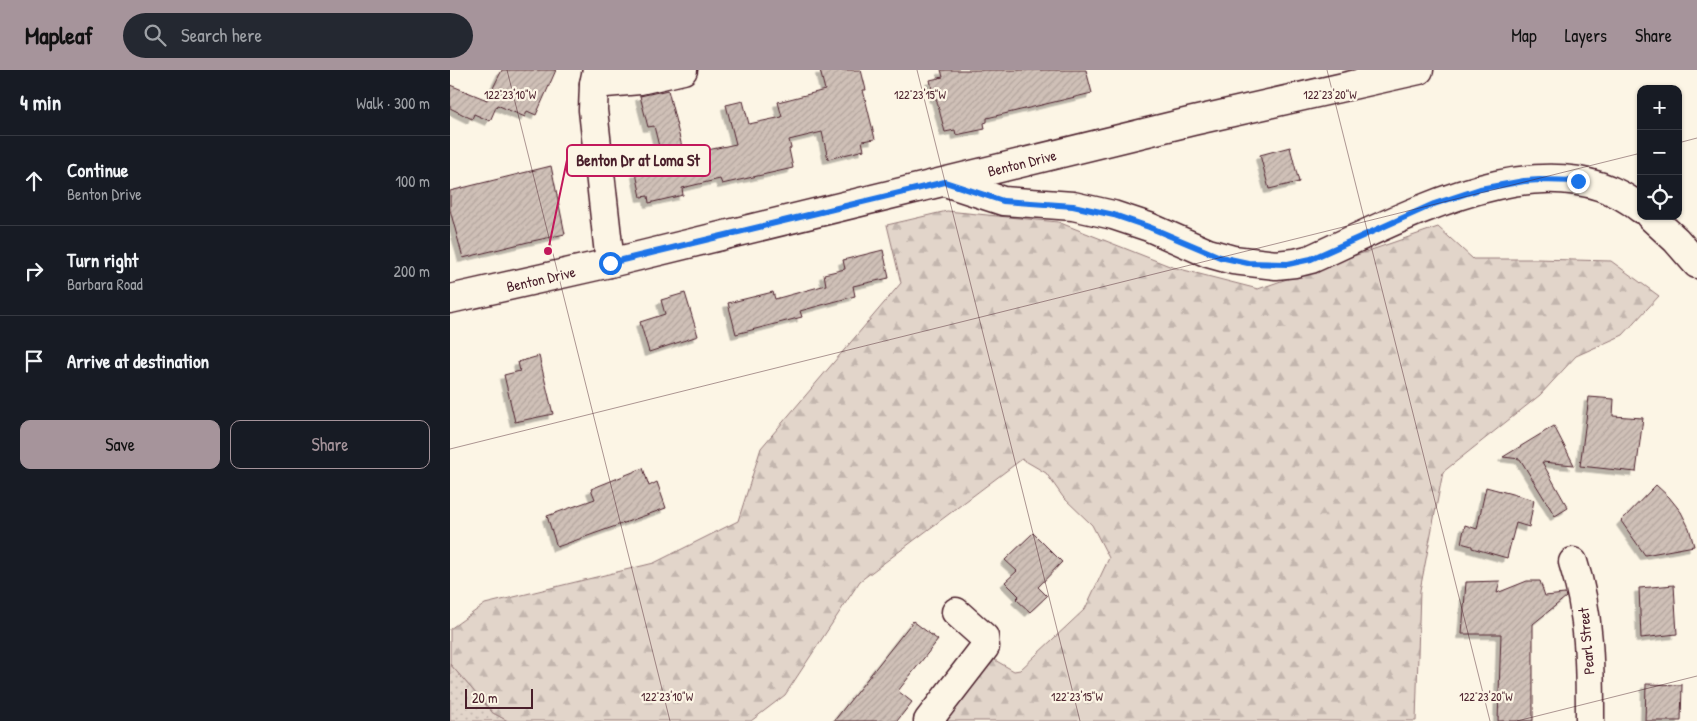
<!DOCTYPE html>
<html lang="en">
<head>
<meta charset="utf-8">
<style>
  :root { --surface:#171b24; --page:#242831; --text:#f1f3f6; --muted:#9ea1a6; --line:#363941; --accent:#a6949b }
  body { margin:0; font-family:"Patrick Hand",sans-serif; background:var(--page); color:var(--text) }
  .controls { position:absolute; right:15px; top:15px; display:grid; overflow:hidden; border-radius:10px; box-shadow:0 1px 4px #0004 }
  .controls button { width:45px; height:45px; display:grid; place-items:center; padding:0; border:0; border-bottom:1px solid var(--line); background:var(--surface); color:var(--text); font:25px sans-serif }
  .scale { position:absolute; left:15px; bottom:12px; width:68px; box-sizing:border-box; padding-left:5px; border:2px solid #4a1f2b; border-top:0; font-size:14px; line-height:18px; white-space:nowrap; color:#4a1f2b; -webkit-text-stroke:4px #fcf5e5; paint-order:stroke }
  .stop { position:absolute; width:15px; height:15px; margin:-11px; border:4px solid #1a73e8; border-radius:50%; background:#fff }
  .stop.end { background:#1a73e8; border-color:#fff; box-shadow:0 1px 5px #0008 }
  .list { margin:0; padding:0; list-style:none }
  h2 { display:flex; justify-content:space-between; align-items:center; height:65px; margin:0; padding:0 20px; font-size:21px }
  h2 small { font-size:16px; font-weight:400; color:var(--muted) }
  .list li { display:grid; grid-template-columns:32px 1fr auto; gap:15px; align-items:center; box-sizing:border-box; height:90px; padding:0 20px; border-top:1px solid var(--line) }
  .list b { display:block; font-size:19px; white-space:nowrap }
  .list p { margin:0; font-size:16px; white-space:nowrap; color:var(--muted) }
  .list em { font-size:16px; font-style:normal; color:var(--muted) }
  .actions { display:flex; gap:10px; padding:15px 20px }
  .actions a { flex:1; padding:11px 0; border:1px solid var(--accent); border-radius:10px; text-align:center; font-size:18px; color:var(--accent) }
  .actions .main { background:var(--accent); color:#111 }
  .icon { flex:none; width:28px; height:28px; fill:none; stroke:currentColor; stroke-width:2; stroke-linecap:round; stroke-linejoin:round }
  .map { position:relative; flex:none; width:1247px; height:651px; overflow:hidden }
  header { display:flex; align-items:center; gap:30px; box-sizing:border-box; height:70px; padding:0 25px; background:var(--accent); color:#111 }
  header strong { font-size:24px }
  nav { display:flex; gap:28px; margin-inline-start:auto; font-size:18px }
  .search { width:350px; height:45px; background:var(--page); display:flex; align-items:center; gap:12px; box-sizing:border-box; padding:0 18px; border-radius:28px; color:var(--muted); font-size:19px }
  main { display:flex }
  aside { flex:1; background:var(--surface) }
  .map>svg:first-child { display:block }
</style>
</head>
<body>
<header>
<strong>Mapleaf</strong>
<div class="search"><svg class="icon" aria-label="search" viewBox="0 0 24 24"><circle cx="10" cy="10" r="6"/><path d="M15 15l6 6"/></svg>Search here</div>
<nav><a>Map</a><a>Layers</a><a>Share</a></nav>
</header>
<main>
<aside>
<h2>4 min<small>Walk · 300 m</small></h2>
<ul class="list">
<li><svg class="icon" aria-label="ahead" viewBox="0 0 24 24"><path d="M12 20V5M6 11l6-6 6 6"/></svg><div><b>Continue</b><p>Benton Drive</p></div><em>100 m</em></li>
<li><svg class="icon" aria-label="right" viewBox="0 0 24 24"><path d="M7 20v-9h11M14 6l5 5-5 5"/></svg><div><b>Turn right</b><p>Barbara Road</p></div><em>200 m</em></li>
<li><svg class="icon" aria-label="arrive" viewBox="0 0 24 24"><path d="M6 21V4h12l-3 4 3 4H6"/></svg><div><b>Arrive at destination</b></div></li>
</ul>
<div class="actions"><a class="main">Save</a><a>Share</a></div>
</aside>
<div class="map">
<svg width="1247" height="651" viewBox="0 0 1247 651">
  <defs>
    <pattern id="green-dots" width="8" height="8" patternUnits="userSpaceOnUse" patternTransform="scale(1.25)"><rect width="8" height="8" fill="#e2d5ca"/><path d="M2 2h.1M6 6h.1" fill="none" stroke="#c3b6ae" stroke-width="1.8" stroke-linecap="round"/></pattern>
    <pattern id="forest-firs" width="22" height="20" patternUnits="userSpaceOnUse" patternTransform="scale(1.25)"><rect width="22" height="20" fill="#e2d5ca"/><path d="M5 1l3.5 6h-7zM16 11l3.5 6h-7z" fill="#c3b6ae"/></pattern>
    <pattern id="building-hatch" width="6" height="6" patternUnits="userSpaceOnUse" patternTransform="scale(1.25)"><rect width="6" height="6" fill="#cfc0b7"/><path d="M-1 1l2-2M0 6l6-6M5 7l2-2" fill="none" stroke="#b3a59e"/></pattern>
    <filter id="shadow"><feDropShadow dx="-4.5" dy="4.5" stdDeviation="0" flood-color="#0004"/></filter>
  </defs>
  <rect width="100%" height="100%" fill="#fcf5e5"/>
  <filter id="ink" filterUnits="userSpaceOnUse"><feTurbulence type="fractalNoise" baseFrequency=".02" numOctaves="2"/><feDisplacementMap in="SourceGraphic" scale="10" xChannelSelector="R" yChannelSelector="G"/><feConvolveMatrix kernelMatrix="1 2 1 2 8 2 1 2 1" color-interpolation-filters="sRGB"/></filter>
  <g filter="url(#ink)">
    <polygon fill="url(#green-dots)" stroke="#967a7a" points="0,594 43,643 58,651 0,651"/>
    <polygon fill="url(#forest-firs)" stroke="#967a7a" points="497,141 608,152 722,197 808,219 988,157 1023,189 1087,189 1161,191 1209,226 1173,265 1126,286 1090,325 993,402 970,520 966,651 495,651 543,589 564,601 570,600 635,539 659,488 642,455 613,427 596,403 572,389 410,511 335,625 301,651 58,651 43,643 0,594 0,559 35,534 204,493 288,451 311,378 451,213 437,155"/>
    <g fill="url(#building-hatch)" stroke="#4a1f2b" filter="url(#shadow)">
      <polygon points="52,0 106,0 86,45 77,41 75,47 47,35 40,51 24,44 22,49 0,38 0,15 37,30"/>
      <polygon points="370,0 411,0 416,20 413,20 425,69 412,71 414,80 378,89 372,62 339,70 341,78 339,79 343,98 272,114 270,109 232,118 233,125 199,133 198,126 191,127 186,103 214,97 204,56 198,57 190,26 218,20 234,85 286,74 276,35 293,31 299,54 332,47 328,32 375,20"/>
      <polygon points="491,0 636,0 642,23 537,48 537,52 534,53 535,59 506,65 505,60 495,62 486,28 484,28 480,10 493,7"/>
      <polygon points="840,77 849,112 819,119 810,85"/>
      <polygon points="101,96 115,164 78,172 13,188 0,140 0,121"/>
      <polygon points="433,180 439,208 403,216 405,226 350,241 352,247 286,264 278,233 323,222 325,229 376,215 374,204 395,199 393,190"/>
      <polygon points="235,223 248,266 199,282 190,252 215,244 211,230"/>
      <polygon points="89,286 103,344 65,352 54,305 70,301 68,292"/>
      <polygon points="1139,327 1164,329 1163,346 1193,348 1186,402 1130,396"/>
      <polygon points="1104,356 1124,395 1092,392 1118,438 1105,446 1070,389 1053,387"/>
      <polygon points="193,398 199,416 207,412 216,438 107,477 97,446 145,429 141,419"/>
      <polygon points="1206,415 1219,427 1231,442 1239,458 1244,476 1195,485 1171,451"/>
      <polygon points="1036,417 1084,430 1079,457 1066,453 1057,488 1022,478 1022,476 1011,473 1015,455 1027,459"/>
      <polygon points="583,463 612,492 588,517 597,526 580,542 566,529 569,526 555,512 567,501 555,490"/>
      <polygon points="1050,511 1047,523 1077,511 1090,511 1095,526 1115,524 1116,527 1083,554 1083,651 1048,651 1051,564 1012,564 1016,512"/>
      <polygon points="1224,515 1227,564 1191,568 1189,518"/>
      <polygon points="463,551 488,570 448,621 462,632 447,651 384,651"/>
      <polygon points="1196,614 1232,615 1231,651 1195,651"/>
    </g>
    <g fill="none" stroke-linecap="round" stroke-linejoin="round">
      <g stroke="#4a1f2b" stroke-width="31">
        <g id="minor">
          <polyline points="147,0 144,14 143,40 160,193"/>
          <polyline points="144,14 190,10 233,0"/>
          <path d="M495 112 553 131 623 136 663 145 699 157 758 183 783 190 826 195 845 193 861 189C951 149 1099 63 1191 139"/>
          <polyline points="1200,146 1226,170 1247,194"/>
          <polyline points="0,229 160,193 743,51 969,0"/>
          <path d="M1123 492C1140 543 1140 597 1140 651"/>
          <polyline points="478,651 535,577 534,567 506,542"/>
        </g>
      </g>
      <use href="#minor" stroke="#fcf5e5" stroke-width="28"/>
    </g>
  </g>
  <g fill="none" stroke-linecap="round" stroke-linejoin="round" filter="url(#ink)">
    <polyline stroke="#1a73e8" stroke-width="6" points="160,193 495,112 553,131 623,136 664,145 699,157 770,187 798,193 838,194 861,189 984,134 1030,119 1074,111 1090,110 1128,111"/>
  </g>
  <path fill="none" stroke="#4a1f2b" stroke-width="1" stroke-opacity="0.45" d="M57 0 220 651M467 0 630 651M877 0 1040 651M1228 73 1247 68M0 379 1191 83M1067 651 1247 606"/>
  <g text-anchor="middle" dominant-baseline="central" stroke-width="4.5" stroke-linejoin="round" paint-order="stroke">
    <g font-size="15" fill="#4a1f2b" stroke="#fcf5e5">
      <text transform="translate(572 93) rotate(-14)">Benton Drive</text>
      <text transform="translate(91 209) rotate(-13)">Benton Drive</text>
      <text transform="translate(1136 571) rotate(-95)">Pearl Street</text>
    </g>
  </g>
  <g font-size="12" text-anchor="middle" fill="#4a1f2b" stroke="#fcf5e5" stroke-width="4.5" stroke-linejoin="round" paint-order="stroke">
    <text x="60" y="29">122°23'10"W</text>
    <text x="470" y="29">122°23'15"W</text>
    <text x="880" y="29">122°23'20"W</text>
    <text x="217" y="631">122°23'10"W</text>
    <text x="627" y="631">122°23'15"W</text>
    <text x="1036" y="631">122°23'20"W</text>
  </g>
  <path fill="none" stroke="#c2185b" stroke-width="2" d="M98 181L117 90"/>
  <circle fill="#c2185b" stroke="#fcf5e5" stroke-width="2" cx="98" cy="181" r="5"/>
  <rect fill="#fcf5e5" stroke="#c2185b" stroke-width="2" x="117" y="75" width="143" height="31" rx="5"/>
  <g font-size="16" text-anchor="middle" font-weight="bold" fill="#4a1f2b">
    <text x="188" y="96">Benton Dr at Loma St</text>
  </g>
</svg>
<div class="controls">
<button>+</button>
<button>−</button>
<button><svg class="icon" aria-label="locate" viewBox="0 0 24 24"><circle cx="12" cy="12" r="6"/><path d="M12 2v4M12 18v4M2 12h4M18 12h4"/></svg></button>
</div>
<div class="scale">20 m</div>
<div class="stop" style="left:160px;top:193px"></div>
<div class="stop end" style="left:1128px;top:111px"></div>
</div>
</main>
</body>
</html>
